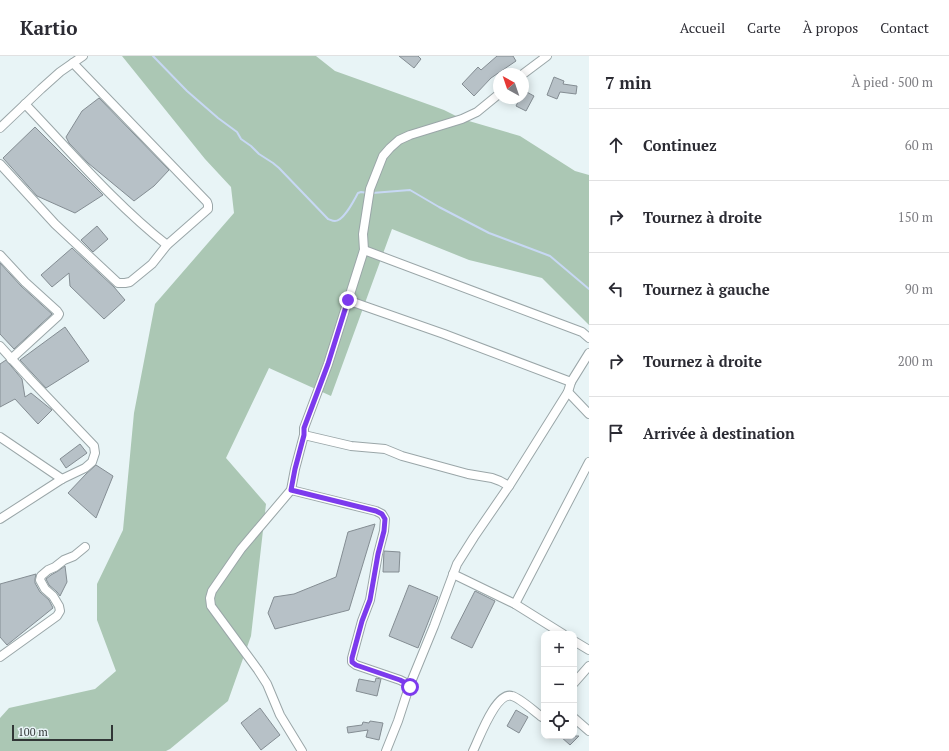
<!DOCTYPE html>
<html lang="fr">
<head>
<meta charset="utf-8">
<style>
  :root { --surface:#fff; --page:#f2f2f3; --text:#2b2b33; --muted:#7c7c81; --line:#e1e1e2 }
  body { margin:0; font-family:"PT Serif",serif; background:var(--page); color:var(--text) }
  .controls { position:absolute; right:12px; bottom:12px; display:grid; overflow:hidden; border-radius:8px; box-shadow:0 2px 10px #0003 }
  .controls button { width:36px; height:36px; display:grid; place-items:center; padding:0; border:0; border-bottom:1px solid var(--line); background:var(--surface); color:var(--text); font:20px sans-serif }
  .compass { position:absolute; left:493px; top:12px; width:36px; height:36px; border-radius:50%; background:var(--surface); box-shadow:0 2px 10px #0003; rotate:320deg }
  .scale { position:absolute; left:12px; bottom:10px; width:101px; box-sizing:border-box; padding-left:4px; border:2px solid #313636; border-top:0; font-size:11px; line-height:14px; white-space:nowrap; color:#313636; -webkit-text-stroke:3px #e8f4f6; paint-order:stroke }
  .stop { position:absolute; width:12px; height:12px; margin:-9px; border:3px solid #7c3aed; border-radius:50%; background:#fff }
  .stop.end { background:#7c3aed; border-color:#fff; box-shadow:0 1px 4px #0008 }
  .list { margin:0; padding:0; list-style:none }
  h2 { display:flex; justify-content:space-between; align-items:center; height:52px; margin:0; padding:0 16px; font-size:17px }
  h2 small { font-size:13px; font-weight:400; color:var(--muted) }
  .list li { display:grid; grid-template-columns:26px 1fr auto; gap:12px; align-items:center; box-sizing:border-box; height:72px; padding:0 16px; border-top:1px solid var(--line) }
  .list b { display:block; font-size:15px; white-space:nowrap }
  .list em { font-size:13px; font-style:normal; color:var(--muted) }
  .icon { flex:none; width:22px; height:22px; fill:none; stroke:currentColor; stroke-width:2; stroke-linecap:round; stroke-linejoin:round }
  .map { position:relative; flex:none; width:589px; height:695px; overflow:hidden }
  header { display:flex; align-items:center; gap:24px; box-sizing:border-box; height:56px; padding:0 20px; background:var(--surface); border-bottom:1px solid var(--line) }
  header strong { font-size:19px }
  nav { display:flex; gap:22px; margin-inline-start:auto; font-size:14px }
  main { display:flex }
  aside { flex:1; background:var(--surface) }
  .map>svg:first-child { display:block }
</style>
</head>
<body>
<header>
<strong>Kartio</strong>
<nav><a>Accueil</a><a>Carte</a><a>À propos</a><a>Contact</a></nav>
</header>
<main>
<div class="map">
<svg width="589" height="695" viewBox="0 0 589 695">
  <rect width="100%" height="100%" fill="#e8f4f6"/>
  <polygon fill="#abc7b4" points="122,0 316,0 335,15 444,54 462,63 520,80 575,115 589,119 589,269 542,222 469,204 392,173 331,340 269,312 226,402 266,448 251,580 228,645 170,693 166,695 0,695 0,662 9,652 95,633 116,615 97,564 97,528 123,474 134,357 155,248 234,157 231,131 205,103"/>
  <g fill="none" stroke-linecap="round" stroke-linejoin="round">
    <g stroke="#c7d8f4" stroke-width="2">
      <path d="M153 0 187 35 218 62 237 76 241 83 251 90 259 98 273 107 279 112 328 163C331 164 332 165 335 165 344 165 354 144 358 137L361 136 368 137"/>
      <polyline points="372,137 410,134 439,151 489,177 550,200 589,233"/>
    </g>
  </g>
  <g fill="#b7c1c7" stroke="#848d93">
    <polygon points="399,0 418,0 421,3 414,12"/>
    <polygon points="497,0 513,0 516,5 491,22 474,40 462,28 478,11 481,14"/>
    <polygon points="554,21 564,25 563,28 577,30 576,38 560,36 557,43 547,39"/>
    <polygon points="523,34 534,40 526,55 516,50 520,42 523,42"/>
    <polygon points="99,42 169,114 154,130 134,145 88,107 69,87 66,81 82,55"/>
    <polygon points="35,71 103,139 75,157 37,140 3,102"/>
    <polygon points="97,170 108,183 93,196 81,184"/>
    <polygon points="72,192 114,231 125,244 104,263 70,230 69,217 52,231 41,219"/>
    <polygon points="0,207 21,230 52,258 14,293 0,278"/>
    <polygon points="65,271 89,305 46,332 20,304"/>
    <polygon points="6,304 22,323 25,341 31,337 52,354 38,368 15,343 0,351 0,308"/>
    <polygon points="80,388 87,397 66,412 60,403"/>
    <polygon points="96,409 113,420 96,462 68,437 86,418"/>
    <polygon points="375,468 349,554 275,573 268,557 274,541 294,538 336,521 348,476"/>
    <polygon points="384,495 400,496 399,516 383,516"/>
    <polygon points="65,510 67,526 60,540 57,536 49,529 46,523 51,519 58,515"/>
    <polygon points="36,518 35,523 35,527 40,536 49,544 53,552 7,589 0,581 0,528"/>
    <polygon points="409,529 438,541 418,592 389,580"/>
    <polygon points="475,535 495,545 472,592 451,582"/>
    <polygon points="376,622 381,623 377,640 356,635 359,623 375,626"/>
    <polygon points="260,652 280,679 261,694 241,667"/>
    <polygon points="516,654 528,661 519,677 507,670"/>
    <polygon points="370,665 383,667 379,684 366,681 368,674 348,677 347,671 362,669 363,666 369,667"/>
    <polygon points="560,680 579,680 570,689"/>
  </g>
  <g fill="none" stroke-linecap="round" stroke-linejoin="round">
    <g stroke="#9aa6a8" stroke-width="10">
      <g id="minor">
        <polyline points="523,18 547,0"/>
        <path d="M25 48C71 96 115 148 167 189"/>
        <polyline points="0,72 41,33 60,16 83,0"/>
        <polyline points="0,108 55,168 118,227 125,227 130,226 152,208 167,189 208,153 208,149 207,146 73,7"/>
        <polyline points="364,194 582,276 589,282"/>
        <polyline points="0,199 25,226 57,255 59,258 58,260 11,303"/>
        <polyline points="347,244 444,278 571,326 568,336 509,430 474,481 457,508 434,570 409,631 398,665 386,695"/>
        <polyline points="0,290 30,323 94,390 95,397 92,406 85,412 62,423 0,463"/>
        <polyline points="571,326 589,297"/>
        <polyline points="568,336 589,358"/>
        <polyline points="304,379 351,390 385,393 402,400 468,418 492,422 500,425 509,430"/>
        <polyline points="0,381 62,423"/>
        <polyline points="291,434 376,455 382,458 385,463 384,475 378,498 370,544 362,565 352,602 352,606 356,609 400,624 404,626 409,631"/>
        <polyline points="453,518 515,548 563,578"/>
        <polyline points="515,548 589,406"/>
        <polyline points="574,585 589,594"/>
        <polyline points="0,601 57,560 60,555 59,550 53,540 45,533 40,524 41,520 48,514 55,511 64,504 74,500 85,491"/>
        <polyline points="574,627 589,610"/>
        <polyline points="574,662 589,675"/>
        <polyline points="302,695 280,659 267,628 258,614 211,550 210,542 212,535 241,493 291,434 295,413 304,379 304,372 328,308 364,194 363,178 370,133 383,100 390,92 399,84 410,79 462,63 477,56 499,38"/>
        <path d="M473 695C479 683 496 635 512 640 520 642 535 656 542 661L544 662"/>
      </g>
    </g>
    <use href="#minor" stroke="#fff" stroke-width="8"/>
  </g>
  <g fill="none" stroke-linecap="round" stroke-linejoin="round">
    <polyline stroke="#7c3aed" stroke-width="5" points="348,244 328,308 304,372 304,379 295,413 291,434 376,455 382,458 385,463 384,475 378,498 370,544 362,565 352,602 352,606 356,609 400,624 404,626 410,631"/>
  </g>
</svg>
<div class="controls">
<button>+</button>
<button>−</button>
<button><svg class="icon" aria-label="locate" viewBox="0 0 24 24"><circle cx="12" cy="12" r="6"/><path d="M12 2v4M12 18v4M2 12h4M18 12h4"/></svg></button>
</div>
<svg class="compass" viewBox="-18 -18 36 36"><path d="M0-13l5 13h-10z" fill="#e53935"/><path d="M0 13l5-13h-10z" fill="#7c7c81"/></svg>
<div class="scale">100 m</div>
<div class="stop" style="left:410px;top:631px"></div>
<div class="stop end" style="left:348px;top:244px"></div>
</div>
<aside>
<h2>7 min<small>À pied · 500 m</small></h2>
<ul class="list">
<li><svg class="icon" aria-label="ahead" viewBox="0 0 24 24"><path d="M12 20V5M6 11l6-6 6 6"/></svg><div><b>Continuez</b></div><em>60 m</em></li>
<li><svg class="icon" aria-label="right" viewBox="0 0 24 24"><path d="M7 20v-9h11M14 6l5 5-5 5"/></svg><div><b>Tournez à droite</b></div><em>150 m</em></li>
<li><svg class="icon" aria-label="left" viewBox="0 0 24 24"><path d="M17 20v-9H6M10 6l-5 5 5 5"/></svg><div><b>Tournez à gauche</b></div><em>90 m</em></li>
<li><svg class="icon" aria-label="right" viewBox="0 0 24 24"><path d="M7 20v-9h11M14 6l5 5-5 5"/></svg><div><b>Tournez à droite</b></div><em>200 m</em></li>
<li><svg class="icon" aria-label="arrive" viewBox="0 0 24 24"><path d="M6 21V4h12l-3 4 3 4H6"/></svg><div><b>Arrivée à destination</b></div></li>
</ul>
</aside>
</main>
</body>
</html>
